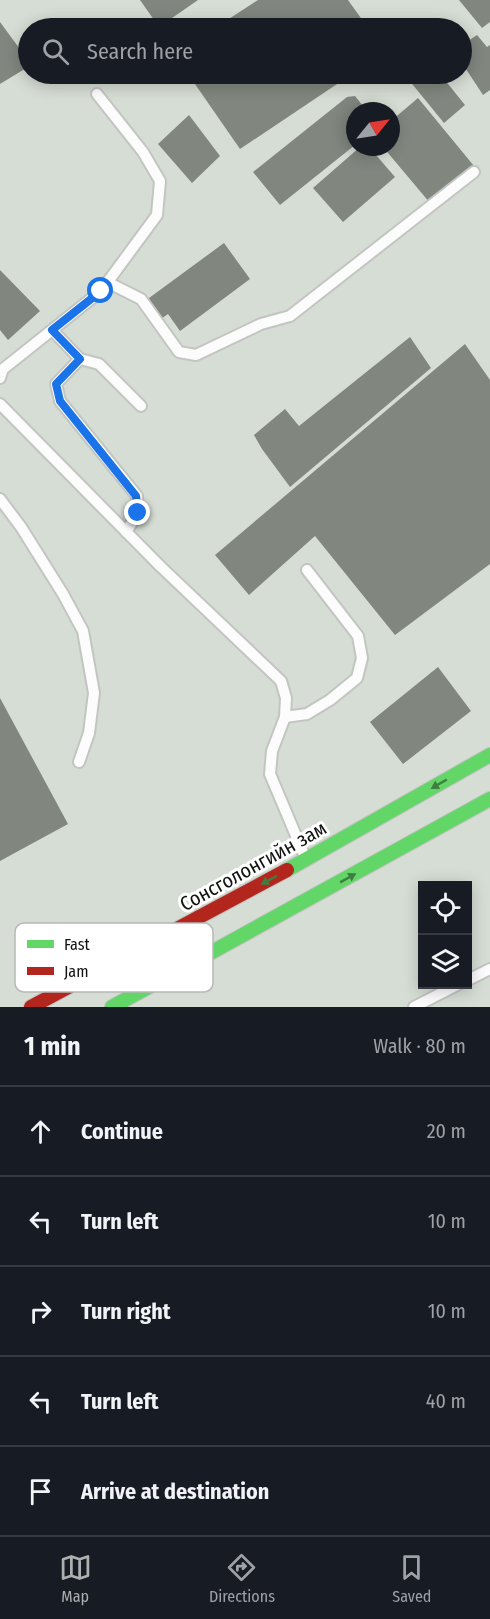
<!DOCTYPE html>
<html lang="en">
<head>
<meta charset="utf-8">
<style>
  :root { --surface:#171b24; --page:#20242c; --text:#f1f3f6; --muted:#9ea1a6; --line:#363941; --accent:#aeb0b0 }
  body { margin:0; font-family:"Fira Sans Condensed",sans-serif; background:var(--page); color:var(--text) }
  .controls { position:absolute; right:18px; bottom:18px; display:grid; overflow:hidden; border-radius:0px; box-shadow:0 3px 15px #0003 }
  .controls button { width:54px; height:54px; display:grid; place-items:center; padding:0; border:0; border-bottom:2px solid var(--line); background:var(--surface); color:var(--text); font:30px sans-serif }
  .compass { position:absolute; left:346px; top:102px; width:54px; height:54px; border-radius:50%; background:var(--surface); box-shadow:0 3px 15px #0003; rotate:60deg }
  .stop { position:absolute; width:18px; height:18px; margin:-14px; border:4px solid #1a73e8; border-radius:50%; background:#fff }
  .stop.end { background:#1a73e8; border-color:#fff; box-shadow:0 2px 6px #0008 }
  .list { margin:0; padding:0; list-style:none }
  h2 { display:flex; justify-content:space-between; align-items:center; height:78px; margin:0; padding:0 24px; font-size:26px }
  h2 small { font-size:20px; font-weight:400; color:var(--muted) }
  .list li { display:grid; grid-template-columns:39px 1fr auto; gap:18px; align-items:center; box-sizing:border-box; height:90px; padding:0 24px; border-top:2px solid var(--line) }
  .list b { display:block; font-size:22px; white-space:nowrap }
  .list em { font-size:20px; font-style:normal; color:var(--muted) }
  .icon { flex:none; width:33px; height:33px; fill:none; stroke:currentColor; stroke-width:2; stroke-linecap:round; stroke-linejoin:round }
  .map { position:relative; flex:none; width:490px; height:1007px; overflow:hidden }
  .search { position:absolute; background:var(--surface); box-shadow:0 3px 15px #0003; left:18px; right:18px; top:18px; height:66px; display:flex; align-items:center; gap:15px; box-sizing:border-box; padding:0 21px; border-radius:33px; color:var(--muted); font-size:22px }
  .sheet { height:528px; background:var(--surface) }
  nav { display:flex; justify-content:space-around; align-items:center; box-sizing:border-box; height:84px; border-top:2px solid var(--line); background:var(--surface); font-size:16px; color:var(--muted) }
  nav a { display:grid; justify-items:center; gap:3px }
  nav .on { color:var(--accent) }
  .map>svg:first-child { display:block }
</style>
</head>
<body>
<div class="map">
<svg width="490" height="1007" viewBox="0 0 490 1007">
  <rect width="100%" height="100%" fill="#e5e8e4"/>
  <path fill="#d6ddd4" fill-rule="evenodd" d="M0 0H490V1007H0ZM28 28H462V74H28ZM355 111H391V147H355ZM422 885H468V984H422Z"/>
  <g fill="#81877f">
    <polygon points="140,0 198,0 159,27"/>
    <polygon points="258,0 348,0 368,28 215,28"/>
    <polygon points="459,0 490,0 490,22 482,28"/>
    <polygon points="0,22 28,60 28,67 0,84"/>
    <polygon points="477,35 487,47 490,45 490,90 483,95 462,63 462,45"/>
    <polygon points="188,74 352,74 240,149"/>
    <polygon points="404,74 440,74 465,105 444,123"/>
    <polygon points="355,96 367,111 355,111 355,145 280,205 253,172 347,97"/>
    <polygon points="418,98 474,166 430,203 383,147 391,147 391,121"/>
    <polygon points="189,115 220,156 192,183 158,144"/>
    <polygon points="360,147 369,147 395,177 343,222 313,188"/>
    <polygon points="224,243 250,279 180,331 168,314 158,321 145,301"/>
    <polygon points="0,270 40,311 8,340 0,330"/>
    <polygon points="410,337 431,368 290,487 262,449 254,435 285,409 299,426"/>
    <polygon points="465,344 490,380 490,564 395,635 315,536 249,595 215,555"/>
    <polygon points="438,667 471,711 403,764 370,722"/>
    <polygon points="0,698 68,824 0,861"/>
  </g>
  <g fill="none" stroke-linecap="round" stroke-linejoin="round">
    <g stroke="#c3c5c2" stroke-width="14">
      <g id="lane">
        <polyline points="107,282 141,299 179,352 196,355 261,324 290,316 474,172"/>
        <polyline points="52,330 80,359 99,364 141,406"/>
        <polyline points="80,359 56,384 60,401 137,496 138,513 126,532"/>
        <polyline points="0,378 3,369 101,291 157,215 160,181 143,152 97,94"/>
        <polyline points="0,404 160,566 281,681 286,698 285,717 272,751 270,774 305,857"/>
        <polyline points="0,499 21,527 63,594 83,631 94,693 89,733 79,762"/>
        <polyline points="285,717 307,714 330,700 357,678 362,658 358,636 307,570"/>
        <polyline points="468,980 490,969"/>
        <polyline points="414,1007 459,984"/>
      </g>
    </g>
    <g stroke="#c1c3c1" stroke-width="16">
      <g id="fast">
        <polyline points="287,870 490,755"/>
        <polyline points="112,1007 490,799"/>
      </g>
    </g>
    <g stroke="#c1c3c1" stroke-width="16">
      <polyline id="jam" points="31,1007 287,870"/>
    </g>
    <use href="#lane" stroke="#fbfcfb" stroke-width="10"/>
    <use href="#fast" stroke="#63d668" stroke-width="14"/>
    <use href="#jam" stroke="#b3261e" stroke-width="14"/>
  </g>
  <defs><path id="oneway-solid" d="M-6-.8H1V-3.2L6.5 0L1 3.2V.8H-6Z" transform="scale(1.5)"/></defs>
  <g fill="#3e7e41">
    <use href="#oneway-solid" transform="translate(439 784) rotate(150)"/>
    <use href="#oneway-solid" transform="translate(348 878) rotate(-29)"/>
    <use href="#oneway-solid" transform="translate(269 880) rotate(152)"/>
  </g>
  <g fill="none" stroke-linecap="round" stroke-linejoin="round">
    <polyline stroke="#1a73e8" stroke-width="8" points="101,291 52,330 80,359 56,384 60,401 136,496 138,513"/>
  </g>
  <g text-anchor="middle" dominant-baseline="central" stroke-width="6" stroke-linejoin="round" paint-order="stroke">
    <g font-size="20" fill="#111311" stroke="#fff">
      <text transform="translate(253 866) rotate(-29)">Сонсголонгийн зам</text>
    </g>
  </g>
  <rect x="15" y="923" width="198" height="69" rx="9" fill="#fff" stroke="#b8b8b8" stroke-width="1.5"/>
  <rect x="27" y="940" width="27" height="8" fill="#63d668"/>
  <rect x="27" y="967" width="27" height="8" fill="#b3261e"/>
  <g font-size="16" fill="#111311">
    <text x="64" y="950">Fast</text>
    <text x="64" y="977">Jam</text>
  </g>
</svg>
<div class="controls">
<button><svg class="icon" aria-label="locate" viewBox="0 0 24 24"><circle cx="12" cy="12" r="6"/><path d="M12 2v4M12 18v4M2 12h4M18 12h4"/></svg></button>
<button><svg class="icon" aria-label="layers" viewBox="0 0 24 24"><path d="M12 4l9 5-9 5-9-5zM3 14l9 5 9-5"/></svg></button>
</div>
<svg class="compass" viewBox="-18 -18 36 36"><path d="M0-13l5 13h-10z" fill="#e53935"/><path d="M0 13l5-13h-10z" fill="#9ea1a6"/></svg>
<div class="stop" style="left:101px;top:291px"></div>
<div class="stop end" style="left:138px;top:513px"></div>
<div class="search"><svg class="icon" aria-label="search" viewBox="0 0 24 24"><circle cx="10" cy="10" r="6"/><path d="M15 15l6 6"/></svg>Search here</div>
</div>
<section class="sheet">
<h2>1 min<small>Walk · 80 m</small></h2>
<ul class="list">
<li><svg class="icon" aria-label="ahead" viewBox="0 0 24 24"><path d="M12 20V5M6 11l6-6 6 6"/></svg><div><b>Continue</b></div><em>20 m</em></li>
<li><svg class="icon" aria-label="left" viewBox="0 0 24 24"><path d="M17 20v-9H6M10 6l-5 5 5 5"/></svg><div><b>Turn left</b></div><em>10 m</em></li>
<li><svg class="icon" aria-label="right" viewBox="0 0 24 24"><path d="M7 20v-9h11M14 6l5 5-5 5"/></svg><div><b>Turn right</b></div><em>10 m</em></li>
<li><svg class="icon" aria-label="left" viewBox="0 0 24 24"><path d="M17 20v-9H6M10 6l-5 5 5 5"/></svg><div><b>Turn left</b></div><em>40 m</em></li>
<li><svg class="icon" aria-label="arrive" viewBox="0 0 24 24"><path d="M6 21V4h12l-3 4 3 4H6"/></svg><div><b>Arrive at destination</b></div></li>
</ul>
</section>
<nav>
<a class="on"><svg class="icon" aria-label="map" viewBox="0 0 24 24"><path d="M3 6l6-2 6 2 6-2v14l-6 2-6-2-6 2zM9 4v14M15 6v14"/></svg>Map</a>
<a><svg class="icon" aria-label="directions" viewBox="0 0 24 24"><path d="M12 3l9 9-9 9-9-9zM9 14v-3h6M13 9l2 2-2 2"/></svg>Directions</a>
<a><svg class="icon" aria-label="saved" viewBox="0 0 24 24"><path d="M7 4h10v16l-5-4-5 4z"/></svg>Saved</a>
</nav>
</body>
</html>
